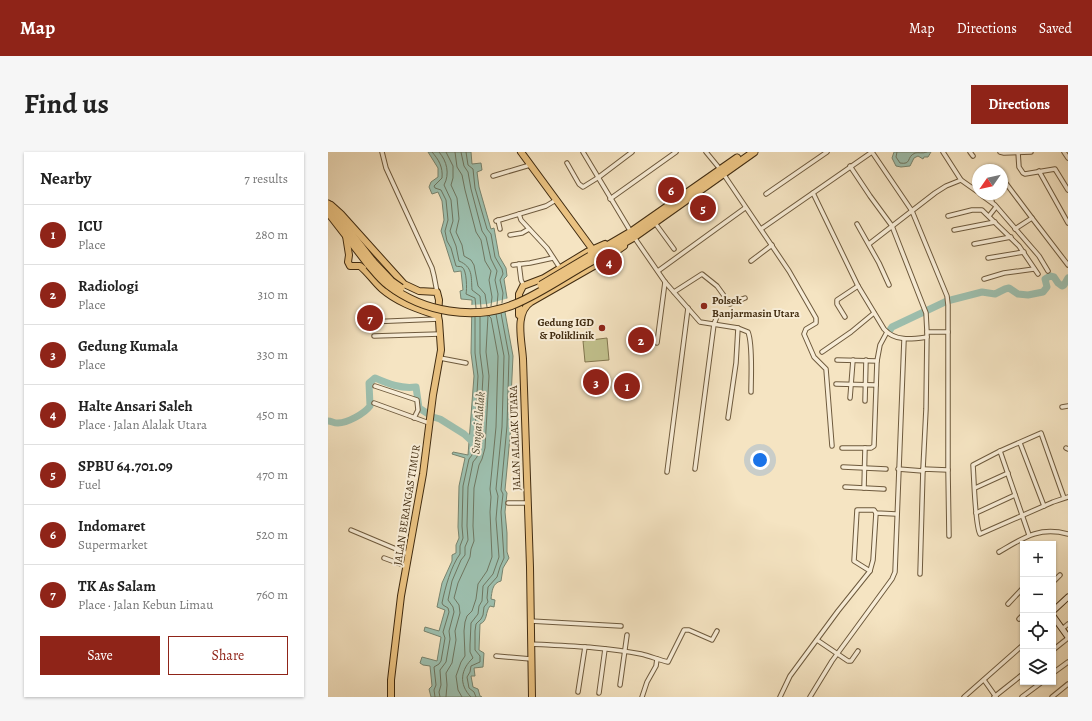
<!DOCTYPE html>
<html lang="en">
<head>
<meta charset="utf-8">
<style>
  :root { --surface:#fff; --page:#f6f6f6; --text:#222; --muted:#767676; --line:#e0e0e0; --accent:#8f2418 }
  body { margin:0; font-family:Alegreya,serif; background:var(--page); color:var(--text) }
  .controls { position:absolute; right:12px; bottom:12px; display:grid; overflow:hidden; border-radius:0px; box-shadow:0 1px 3px #0004 }
  .controls button { width:36px; height:36px; display:grid; place-items:center; padding:0; border:0; border-bottom:1px solid var(--line); background:var(--surface); color:var(--text); font:20px sans-serif }
  .compass { position:absolute; left:644px; top:12px; width:36px; height:36px; border-radius:50%; background:var(--surface); box-shadow:0 1px 3px #0004; rotate:236deg }
  .you { position:absolute; left:432px; top:308px; width:14px; height:14px; margin:-10px; border:3px solid #fff; border-radius:50%; background:#1a73e8; box-shadow:0 0 0 6px #1a73e833 }
  .badge { display:grid; place-items:center; width:26px; height:26px; border-radius:50%; background:var(--accent); color:#fff; font-size:13px; font-weight:700 }
  .pin { position:absolute; translate:-50% -50%; border:2px solid #fff; box-shadow:0 1px 4px #0006 }
  .list { margin:0; padding:0; list-style:none }
  h2 { display:flex; justify-content:space-between; align-items:center; height:52px; margin:0; padding:0 16px; font-size:17px }
  h2 small { font-size:13px; font-weight:400; color:var(--muted) }
  .list li { display:grid; grid-template-columns:26px 1fr auto; gap:12px; align-items:center; box-sizing:border-box; height:60px; padding:0 16px; border-top:1px solid var(--line) }
  .list b { display:block; font-size:15px; white-space:nowrap }
  .list p { margin:0; font-size:13px; white-space:nowrap; color:var(--muted) }
  .list em { font-size:13px; font-style:normal; color:var(--muted) }
  .actions { display:flex; gap:8px; padding:12px 16px }
  .actions a { flex:1; padding:9px 0; border:1px solid var(--accent); border-radius:0px; text-align:center; font-size:14px; color:var(--accent) }
  .actions .main { background:var(--accent); color:#fff }
  .icon { flex:none; width:22px; height:22px; fill:none; stroke:currentColor; stroke-width:2; stroke-linecap:round; stroke-linejoin:round }
  .map { position:relative; flex:none; width:740px; height:545px; overflow:hidden; border-radius:0px }
  header { display:flex; align-items:center; gap:24px; box-sizing:border-box; height:56px; padding:0 20px; background:var(--accent); color:#fff }
  header strong { font-size:19px }
  nav { display:flex; gap:22px; margin-inline-start:auto; font-size:14px }
  .intro { display:flex; align-items:center; justify-content:space-between; box-sizing:border-box; height:96px; padding:0 24px }
  h1 { margin:0; font-size:28px }
  .button { padding:10px 18px; border-radius:0px; background:var(--accent); color:#fff; font-size:14px; font-weight:700 }
  main { display:flex; gap:24px; padding:0 24px }
  aside { flex:1; background:var(--surface); border-radius:0px; box-shadow:0 1px 3px #0004 }
  .map>svg:first-child { display:block }
</style>
</head>
<body>
<header>
<strong>Map</strong>
<nav><a>Map</a><a>Directions</a><a>Saved</a></nav>
</header>
<div class="intro"><h1>Find us</h1><a class="button">Directions</a></div>
<main>
<aside>
<h2>Nearby<small>7 results</small></h2>
<ul class="list">
<li><span class="badge">1</span><div><b>ICU</b><p>Place</p></div><em>280 m</em></li>
<li><span class="badge">2</span><div><b>Radiologi</b><p>Place</p></div><em>310 m</em></li>
<li><span class="badge">3</span><div><b>Gedung Kumala</b><p>Place</p></div><em>330 m</em></li>
<li><span class="badge">4</span><div><b>Halte Ansari Saleh</b><p>Place · Jalan Alalak Utara</p></div><em>450 m</em></li>
<li><span class="badge">5</span><div><b>SPBU 64.701.09</b><p>Fuel</p></div><em>470 m</em></li>
<li><span class="badge">6</span><div><b>Indomaret</b><p>Supermarket</p></div><em>520 m</em></li>
<li><span class="badge">7</span><div><b>TK As Salam</b><p>Place · Jalan Kebun Limau</p></div><em>760 m</em></li>
</ul>
<div class="actions"><a class="main">Save</a><a>Share</a></div>
</aside>
<div class="map">
<svg width="740" height="545" viewBox="0 0 740 545">
  <rect width="100%" height="100%" fill="#f5e4c2"/>
  <filter id="stains"><feTurbulence type="fractalNoise" baseFrequency=".005" numOctaves="4"/><feColorMatrix values="0 0 0 0 .2 0 0 0 0 .09 0 0 0 0 .02 0 0 0 .5 -.17"/></filter>
  <radialGradient id="worn" r=".72"><stop offset=".6" stop-color="#630" stop-opacity="0"/><stop offset="1" stop-color="#630" stop-opacity=".3"/></radialGradient>
  <polygon fill="#c2c28e" stroke="#827750" points="279,186 281,208 257,210 255,189"/>
  <g fill="#9dbfae" stroke="#78846f">
    <path d="M100 0H143L144 12 153 11 154 18 149 20 151 35 163 77 166 76 171 104 178 116 179 124 176 127 179 146 177 160 185 204 182 267 183 274 177 338 179 341 177 360 179 381V400L181 406 175 416 173 429C164 431 164 440 163 447L167 448 166 455 162 454C157 460 160 469 152 472L151 498 156 501 155 515 146 516 147 524H143L145 535 150 537 152 544 154 545H103L101 537 104 534 102 514 95 513 92 511 94 505 109 509 113 485 96 479 97 475 111 479 117 458 109 455 114 431 124 409V403L128 401V393L131 386 130 375 131 334 137 306 124 302 125 300 140 303 146 224 143 201 144 148 133 147 132 139 135 138 133 119 126 120 113 79 116 68 114 49 110 40 104 42 101 35 103 30 110 25V16Z"/>
    <polygon points="566,0 603,0 600,5 596,5 595,7 590,4 586,6 582,14 573,15 568,14 564,6"/>
  </g>
  <polygon fill="#f5e4c2" points="181,146 179,159 161,163 141,164 142,153 159,152"/>
  <g fill="none" stroke-linecap="round" stroke-linejoin="round">
    <g stroke="#6f7660" stroke-width="1">
      <path d="M104 0C111 8 115 15 114 26L106 34 107 36 113 38 118 48 120 68 117 79 119 89 123 96 128 114C130 115 132 114 134 115 139 118 139 138 138 142L147 146 148 156"/>
      <path d="M111 0C119 9 122 22 116 33L123 48 125 69 122 79 128 94 131 109C145 115 143 124 144 138L152 144 153 156"/>
      <polyline points="118,0 125,14 125,26 123,33 129,46 131,67 128,80 134,93 136,104 143,108 146,113 150,134 157,142 159,155"/>
      <polyline points="127,0 129,15 134,23 137,38 148,80 153,88 157,109 163,119 161,128 164,145 163,154"/>
      <polyline points="133,0 136,14 140,20 143,37 154,79 158,85 163,107 169,119 167,128 170,142 169,153"/>
      <polyline points="138,0 140,13 145,17 147,36 159,77 163,82 167,105 174,117 175,122 172,128 175,141 174,151"/>
      <path d="M569 0 568 5 572 11C584 13 578 5 587 1 591 0 594 2 599 0"/>
      <path d="M107 545 106 538 108 533 106 515 111 512 113 509 117 486 115 480 121 460 120 456 115 453 114 451C117 436 123 414 132 402V394L135 386 134 374 135 334 141 307 144 303 146 295 150 224 147 201V165"/>
      <polyline points="112,545 111,540 113,533 112,518 118,510 122,487 121,479 126,460 125,455 120,448 124,429 133,408 137,403 137,395 140,388 139,374 140,335 145,310 149,305 151,295 155,224 152,201 152,165"/>
      <polyline points="118,545 119,533 118,521 124,511 128,488 127,479 132,461 131,453 126,446 130,431 142,405 143,397 146,389 145,374 146,336 151,313 154,307 157,296 161,224 158,200 160,164"/>
      <polyline points="134,545 130,538 128,524 133,510 137,504 136,479 137,470 139,464 144,459 148,447 150,432 159,419 164,405 162,360 163,345 162,337 168,275 170,204 163,166 161,164"/>
      <path d="M143 545C130 532 133 517 145 506L142 500V493L143 471 150 462 151 454 154 449 155 434 165 422 171 405 168 367 170 344 168 337 174 275 176 204 168 162"/>
      <polyline points="148,545 146,540 141,536 139,525 142,520 143,514 152,510 152,504 147,498 147,479 148,472 153,467 155,463 156,455 160,450 159,446 160,435 169,425 172,415 176,406 173,360 175,342 173,338 179,274 181,204 173,161"/>
    </g>
    <g stroke="#9dbfae" stroke-width="7">
      <polyline points="562,178 564,175 619,149 654,140 667,142 677,137 681,136 690,142 700,143 715,140 719,135 717,127 722,124 726,125 730,131 734,134 736,133 740,126"/>
      <path d="M0 269C4 269 5 271 10 271 19 271 36 262 42 254L41 231 47 226C61 232 73 237 88 235L91 256 105 265 112 267 136 282 149 294"/>
    </g>
    <g stroke="#6e5a3d" stroke-width="5.5">
      <g id="street">
        <polyline points="54,0 58,16 104,116 106,124 109,140"/>
        <polyline points="255,0 303,80"/>
        <polyline points="378,0 392,17 461,119 488,166 488,171 478,177 476,182 486,205 498,217 504,294"/>
        <polyline points="544,0 584,59 619,144 620,153 620,318 621,384"/>
        <polyline points="615,0 633,28 650,40"/>
        <polyline points="642,0 645,4"/>
        <polyline points="672,0 676,1 703,0"/>
        <polyline points="690,0 691,15 695,21 697,22 727,17 740,38"/>
        <polyline points="736,0 740,6"/>
        <polyline points="239,11 251,32 255,35 271,25 304,0"/>
        <polyline points="522,14 542,44 564,74 598,161 599,180 598,257 595,317"/>
        <polyline points="711,19 740,71"/>
        <polyline points="165,24 202,13"/>
        <polyline points="674,26 704,66 687,77"/>
        <path d="M485 41 530 134 556 177C567 190 585 187 599 185"/>
        <polyline points="438,42 499,0"/>
        <polyline points="652,42 667,53 711,104 720,119"/>
        <polyline points="659,42 664,49"/>
        <polyline points="282,47 348,0"/>
        <polyline points="191,62 193,68 219,96 232,116"/>
        <polyline points="620,64 644,58 654,58 691,94 710,122"/>
        <polyline points="661,64 668,55"/>
        <polyline points="704,66 740,113"/>
        <polyline points="170,68 172,77"/>
        <polyline points="168,69 218,54 228,48"/>
        <polyline points="327,71 346,97"/>
        <polyline points="529,72 551,111 561,133"/>
        <polyline points="433,77 544,0"/>
        <polyline points="626,78 667,70"/>
        <polyline points="182,83 194,81 201,77"/>
        <path d="M306 85 337 130 372 170 410 176 420 180C425 192 423 225 423 240"/>
        <polyline points="541,92 607,41 618,34 633,28"/>
        <polyline points="646,92 683,85"/>
        <polyline points="660,106 696,100"/>
        <polyline points="423,109 444,93"/>
        <polyline points="191,112 193,128 196,134"/>
        <polyline points="185,113 202,111 225,106"/>
        <polyline points="330,119 417,56"/>
        <polyline points="656,127 676,121 706,117"/>
        <polyline points="346,140 374,122 389,134 402,152 417,146"/>
        <polyline points="517,165 509,152 509,148 530,134"/>
        <polyline points="40,170 111,167"/>
        <polyline points="599,180 620,180"/>
        <polyline points="46,184 112,182"/>
        <polyline points="329,191 337,130"/>
        <polyline points="494,200 523,180 546,161"/>
        <polyline points="112,206 138,211"/>
        <polyline points="509,208 549,209"/>
        <polyline points="508,232 548,233"/>
        <polyline points="47,234 89,248 90,258 86,266"/>
        <polyline points="522,246 525,208"/>
        <polyline points="537,249 538,208"/>
        <polyline points="46,251 101,271"/>
        <polyline points="734,255 740,254"/>
        <polyline points="400,266 408,211 410,176"/>
        <polyline points="692,291 716,354"/>
        <polyline points="514,296 543,296 546,294 549,209 552,193 559,180"/>
        <polyline points="738,296 740,297"/>
        <polyline points="672,299 701,383"/>
        <polyline points="515,315 558,317"/>
        <polyline points="367,317 386,172 390,162"/>
        <polyline points="570,317 595,319"/>
        <polyline points="339,320 360,156"/>
        <polyline points="517,335 556,337"/>
        <polyline points="536,336 537,296"/>
        <polyline points="647,336 680,321"/>
        <path d="M736 346 713 281 672 299 645 313C646 326 647 374 652 382L725 350 740 345"/>
        <polyline points="180,351 199,351"/>
        <polyline points="648,361 687,343"/>
        <polyline points="23,378 80,402"/>
        <path d="M671 400C695 386 711 374 740 382"/>
        <polyline points="56,406 78,414"/>
        <polyline points="542,419 526,409 529,358 546,358 548,361 568,362"/>
        <polyline points="592,422 595,317 620,318"/>
        <polyline points="725,430 732,423"/>
        <polyline points="680,452 695,436"/>
        <polyline points="691,467 695,463"/>
        <polyline points="202,469 293,474"/>
        <polyline points="734,477 740,472"/>
        <polyline points="489,488 520,509 523,509 530,499"/>
        <path d="M203 492C240 494 277 495 313 502 322 504 331 508 340 510L356 478H361L384 488 389 479"/>
        <polyline points="725,498 740,486"/>
        <polyline points="168,504 203,507"/>
        <polyline points="725,521 740,510"/>
        <polyline points="656,528 668,545"/>
        <polyline points="292,533 299,483"/>
        <polyline points="250,540 257,495"/>
        <polyline points="271,541 277,497"/>
        <polyline points="314,545 319,530 328,514 329,507"/>
        <polyline points="452,545 462,524 510,459 542,419 545,408 548,361"/>
        <polyline points="482,545 504,509 564,427 567,420 576,188"/>
        <polyline points="636,545 695,493"/>
        <polyline points="666,545 695,522"/>
        <polyline points="694,545 714,530"/>
        <polyline points="724,545 740,532"/>
      </g>
    </g>
    <g stroke="#412c11" stroke-width="7">
      <g id="secondary">
        <polyline points="725,459 740,445"/>
        <polyline points="725,464 740,485"/>
      </g>
    </g>
    <g stroke="#412c11" stroke-width="8">
      <g id="primary">
        <polyline points="193,0 265,98"/>
        <polyline points="3,53 13,62 76,132 91,139 109,140 111,148 110,164 111,169 113,198 105,243 95,322 73,444 63,528 63,545"/>
        <path d="M18 84 21 103 20 110 22 114H32C40 120 46 130 54 137 70 151 90 157 110 164"/>
        <polyline points="191,163 191,142 195,134 216,126 259,100 277,92"/>
        <path d="M204 545 202 415 195 207C194 189 186 161 203 150L273 110 296 94"/>
      </g>
    </g>
    <g stroke="#412c11" stroke-width="9">
      <g id="highway">
        <polyline points="0,52 45,110"/>
        <polyline points="0,60 41,113"/>
        <polyline points="262,104 303,80 409,6"/>
        <polyline points="264,109 306,85 426,0"/>
      </g>
    </g>
    <use href="#street" stroke="#f8edd7" stroke-width="3.5"/>
    <use href="#secondary" stroke="#f8edd7" stroke-width="5"/>
    <use href="#primary" stroke="#eac281" stroke-width="6"/>
    <use href="#highway" stroke="#eac281" stroke-width="7"/>
    <g stroke="#412c11" stroke-width="9" stroke-linecap="butt">
      <g id="highway-bridge">
        <polyline points="45,110 63,129 73,136"/>
        <path d="M41 113C47 120 53 128 60 133 95 160 146 169 187 152 212 142 240 122 264 109"/>
        <polyline points="213,133 262,104"/>
      </g>
    </g>
    <use href="#highway-bridge" stroke="#eac281" stroke-width="7"/>
  </g>
  <g fill="#8f2418" stroke="#f8edd7" stroke-width="1.5">
    <circle cx="376" cy="154" r="4"/>
    <circle cx="274" cy="176" r="4"/>
  </g>
  <g text-anchor="middle" dominant-baseline="central" stroke-width="4" stroke-linejoin="round" paint-order="stroke">
    <g font-size="11" font-weight="bold" fill="#412c11" stroke="#f8edd7" text-anchor="start">
      <text x="384" y="148">Polsek<tspan x="384" dy="13">Banjarmasin Utara</tspan></text>
      <text x="266" y="170" text-anchor="end">Gedung IGD<tspan x="266" dy="13">&amp; Poliklinik</tspan></text>
    </g>
    <g font-size="11" fill="#412c11" stroke="#f8edd7">
      <text transform="translate(187 286) rotate(-92)">JALAN ALALAK UTARA</text>
      <text transform="translate(79 353) rotate(-81)">JALAN BERANGAS TIMUR</text>
    </g>
    <g font-size="12" font-style="italic" fill="#585138" stroke="#f8edd7">
      <text transform="translate(150 271) rotate(-85)">Sungai Alalak</text>
    </g>
  </g>
  <rect width="100%" height="100%" filter="url(#stains)"/>
  <rect width="100%" height="100%" fill="url(#worn)"/>
</svg>
<div class="controls">
<button>+</button>
<button>−</button>
<button><svg class="icon" aria-label="locate" viewBox="0 0 24 24"><circle cx="12" cy="12" r="6"/><path d="M12 2v4M12 18v4M2 12h4M18 12h4"/></svg></button>
<button><svg class="icon" aria-label="layers" viewBox="0 0 24 24"><path d="M12 4l9 5-9 5-9-5zM3 14l9 5 9-5"/></svg></button>
</div>
<svg class="compass" viewBox="-18 -18 36 36"><path d="M0-13l5 13h-10z" fill="#e53935"/><path d="M0 13l5-13h-10z" fill="#767676"/></svg>
<div class="you"></div>
<div class="pin badge" style="left:299px;top:234px">1</div>
<div class="pin badge" style="left:313px;top:188px">2</div>
<div class="pin badge" style="left:268px;top:230px">3</div>
<div class="pin badge" style="left:281px;top:110px">4</div>
<div class="pin badge" style="left:375px;top:56px">5</div>
<div class="pin badge" style="left:343px;top:38px">6</div>
<div class="pin badge" style="left:42px;top:166px">7</div>
</div>
</main>
</body>
</html>
